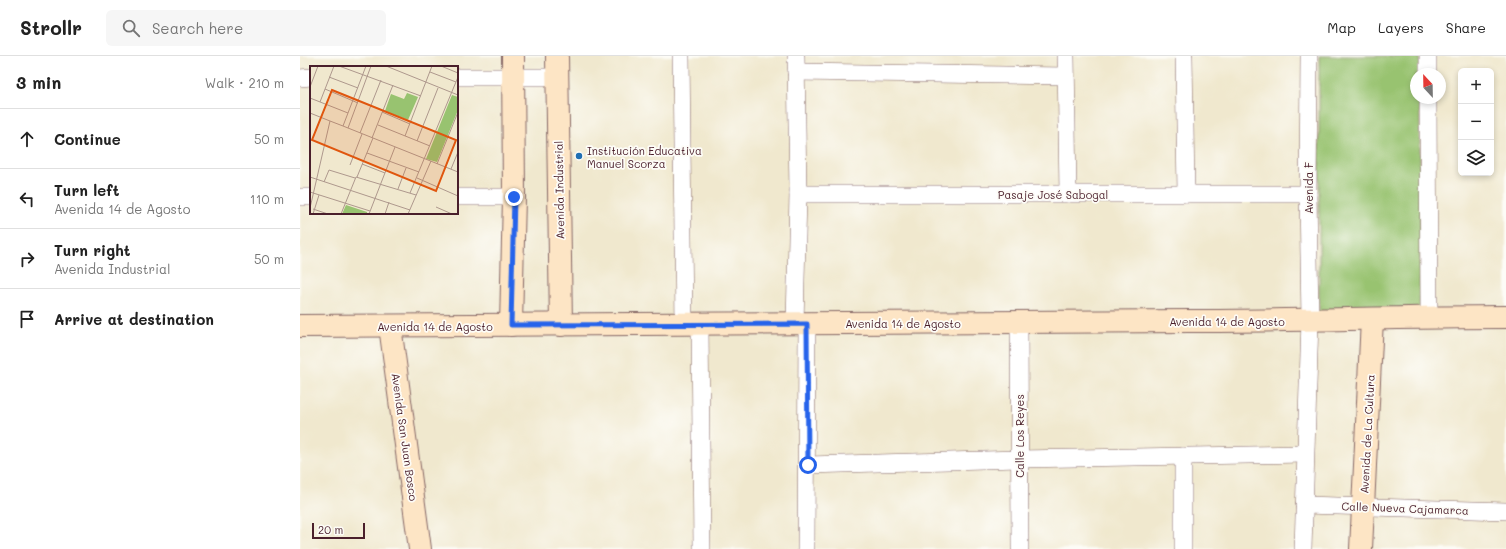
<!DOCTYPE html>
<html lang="en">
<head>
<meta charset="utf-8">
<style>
  :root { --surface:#fff; --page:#f6f6f6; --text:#222; --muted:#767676; --line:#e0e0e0 }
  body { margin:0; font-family:Mali,sans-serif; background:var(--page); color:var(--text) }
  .controls { position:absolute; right:12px; top:12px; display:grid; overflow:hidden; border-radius:6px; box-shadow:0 2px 6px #0003 }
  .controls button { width:36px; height:36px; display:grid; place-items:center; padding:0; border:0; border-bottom:1px solid var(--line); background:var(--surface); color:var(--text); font:20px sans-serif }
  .compass { position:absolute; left:1110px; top:12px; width:36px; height:36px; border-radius:50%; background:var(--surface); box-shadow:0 2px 6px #0003; rotate:338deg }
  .scale { position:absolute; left:12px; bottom:10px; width:53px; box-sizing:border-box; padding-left:4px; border:2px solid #4a1f2b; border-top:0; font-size:11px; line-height:14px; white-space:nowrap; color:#4a1f2b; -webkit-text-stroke:3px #fdfcf7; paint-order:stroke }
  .stop { position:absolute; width:12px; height:12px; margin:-9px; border:3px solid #2563eb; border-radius:50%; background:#fff }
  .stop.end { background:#2563eb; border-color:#fff; box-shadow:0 1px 4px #0008 }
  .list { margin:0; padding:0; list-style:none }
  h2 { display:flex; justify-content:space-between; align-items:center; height:52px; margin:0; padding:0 16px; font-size:17px }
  h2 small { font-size:13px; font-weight:400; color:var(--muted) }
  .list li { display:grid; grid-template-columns:26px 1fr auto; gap:12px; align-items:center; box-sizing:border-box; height:60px; padding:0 16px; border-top:1px solid var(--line) }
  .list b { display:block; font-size:15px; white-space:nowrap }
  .list p { margin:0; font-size:13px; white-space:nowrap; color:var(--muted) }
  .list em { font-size:13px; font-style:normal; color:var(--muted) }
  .icon { flex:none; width:22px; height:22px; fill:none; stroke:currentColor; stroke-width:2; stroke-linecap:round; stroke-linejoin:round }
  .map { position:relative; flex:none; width:1206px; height:493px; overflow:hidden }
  header { display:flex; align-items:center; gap:24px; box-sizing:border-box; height:56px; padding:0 20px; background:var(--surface); border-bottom:1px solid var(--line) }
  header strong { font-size:19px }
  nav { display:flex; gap:22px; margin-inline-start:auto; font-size:14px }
  .search { width:280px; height:36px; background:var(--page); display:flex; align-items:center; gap:10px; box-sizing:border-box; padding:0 14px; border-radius:6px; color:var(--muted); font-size:15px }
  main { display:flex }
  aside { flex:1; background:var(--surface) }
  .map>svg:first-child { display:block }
</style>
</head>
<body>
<header>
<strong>Strollr</strong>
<div class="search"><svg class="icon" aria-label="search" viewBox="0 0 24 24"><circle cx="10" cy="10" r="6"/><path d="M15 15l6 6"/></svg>Search here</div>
<nav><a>Map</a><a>Layers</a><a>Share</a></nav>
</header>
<main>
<aside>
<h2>3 min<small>Walk · 210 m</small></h2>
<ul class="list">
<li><svg class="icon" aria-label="ahead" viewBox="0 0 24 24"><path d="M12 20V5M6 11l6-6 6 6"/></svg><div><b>Continue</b></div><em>50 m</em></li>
<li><svg class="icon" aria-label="left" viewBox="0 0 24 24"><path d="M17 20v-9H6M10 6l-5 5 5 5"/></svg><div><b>Turn left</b><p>Avenida 14 de Agosto</p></div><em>110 m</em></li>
<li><svg class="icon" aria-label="right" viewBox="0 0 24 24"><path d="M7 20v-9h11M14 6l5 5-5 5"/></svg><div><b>Turn right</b><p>Avenida Industrial</p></div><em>50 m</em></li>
<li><svg class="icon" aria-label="arrive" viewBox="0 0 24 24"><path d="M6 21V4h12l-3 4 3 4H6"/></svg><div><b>Arrive at destination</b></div></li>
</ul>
</aside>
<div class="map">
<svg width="1206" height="493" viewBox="0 0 1206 493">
  <rect width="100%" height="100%" fill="#fdfcf7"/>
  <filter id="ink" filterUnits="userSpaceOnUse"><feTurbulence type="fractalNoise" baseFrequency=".025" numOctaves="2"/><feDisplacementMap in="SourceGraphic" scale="8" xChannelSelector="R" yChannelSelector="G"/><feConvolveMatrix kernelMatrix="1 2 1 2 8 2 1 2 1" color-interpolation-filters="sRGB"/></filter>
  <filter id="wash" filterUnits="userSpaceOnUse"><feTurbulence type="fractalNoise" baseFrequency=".012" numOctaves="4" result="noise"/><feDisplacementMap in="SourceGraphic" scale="16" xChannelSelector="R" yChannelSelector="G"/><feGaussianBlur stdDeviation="0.9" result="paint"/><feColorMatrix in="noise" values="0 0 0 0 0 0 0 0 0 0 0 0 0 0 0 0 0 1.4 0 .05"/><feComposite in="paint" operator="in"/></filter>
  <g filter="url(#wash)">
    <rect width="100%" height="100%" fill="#f0e8ce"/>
    <polygon fill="#98c370" stroke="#71714e" points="1019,0 1120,0 1120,18 1116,18 1116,42 1120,42 1120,254 1019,260"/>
  </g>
  <g filter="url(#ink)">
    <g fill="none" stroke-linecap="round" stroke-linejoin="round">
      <g stroke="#846564" stroke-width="18">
        <g id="street">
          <polyline points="381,0 384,269"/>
          <polyline points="766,0 768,138"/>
          <polyline points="884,0 886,138"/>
          <polyline points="1128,0 1128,18"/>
          <polyline points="496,16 766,20"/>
          <polyline points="157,21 258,21"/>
          <polyline points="0,22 11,21"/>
          <polyline points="1128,42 1129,261"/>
          <polyline points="498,138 1008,138"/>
          <polyline points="0,141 11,141"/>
          <polyline points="157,141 214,141"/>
          <polyline points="719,267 720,493"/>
          <polyline points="495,268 498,138 496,0"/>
          <polyline points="400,269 402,493"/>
          <polyline points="883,400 883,493"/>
          <polyline points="508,409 719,403 1005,398"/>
          <polyline points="1004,449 1206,455"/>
          <polyline points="506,493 507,268"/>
          <polyline points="1003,493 1010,264 1008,138 1009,0"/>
        </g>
      </g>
      <g stroke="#846564" stroke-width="24">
        <g id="secondary">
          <polyline points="257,0 261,269"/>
          <polyline points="211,269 214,141 213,0"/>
          <path d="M0 270C297 269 594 267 891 265 996 265 1101 261 1206 261"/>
          <polyline points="90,270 120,493"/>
          <polyline points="1061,493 1072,263"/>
        </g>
      </g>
      <use href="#street" stroke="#fff" stroke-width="17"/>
      <use href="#secondary" stroke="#fde5c5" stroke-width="22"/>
    </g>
  </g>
  <g fill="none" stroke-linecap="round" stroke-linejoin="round" filter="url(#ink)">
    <polyline stroke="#2563eb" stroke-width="5" points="214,141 211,269 507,268 508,409"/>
  </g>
  <circle fill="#1f6fb2" stroke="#fdfcf7" stroke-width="1.5" cx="279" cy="100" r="4"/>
  <g text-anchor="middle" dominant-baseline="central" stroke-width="3.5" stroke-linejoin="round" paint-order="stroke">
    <g font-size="11" fill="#4a1f2b" stroke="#fdfcf7" text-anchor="start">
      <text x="287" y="94">Institución Educativa<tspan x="287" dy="13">Manuel Scorza</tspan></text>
    </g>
    <g font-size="11" fill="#4a1f2b" stroke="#fdfcf7">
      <text transform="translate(1008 132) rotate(-90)">Avenida F</text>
      <text transform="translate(259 134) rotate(-91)">Avenida Industrial</text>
      <text x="753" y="138">Pasaje José Sabogal</text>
      <text x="927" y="265">Avenida 14 de Agosto</text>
      <text x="603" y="267">Avenida 14 de Agosto</text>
      <text x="135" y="270">Avenida 14 de Agosto</text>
      <text transform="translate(1067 378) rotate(-87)">Avenida de La Cultura</text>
      <text transform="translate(719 380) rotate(-90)">Calle Los Reyes</text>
      <text transform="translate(105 381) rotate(82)">Avenida San Juan Bosco</text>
      <text transform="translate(1105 452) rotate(2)">Calle Nueva Cajamarca</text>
    </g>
  </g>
  <g transform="translate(10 10)">
    <rect width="148" height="148" fill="#f0e8ce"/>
    <path d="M97 27 108 31 98 54 75 45 81 28 94 33ZM142 29 148 31V44L127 96 116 93ZM36 139 57 146V148H32Z" fill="#98c370"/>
    <path fill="none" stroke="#ae988d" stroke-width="1" d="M29 0 111 30M76 0 148 29M131 0 148 7M120 6 146 16M19 11 48 22M0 21 8 0M15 23 48 37M0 32 38 47M10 36 24 0M72 46 100 58M0 47 20 55M68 59 120 80M33 60 148 106M38 62 61 0M50 67 71 14M95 70 122 0M62 72 83 19M107 75 128 22M57 87 109 106M52 98 75 107M127 98 148 46M40 99 52 68M141 103 148 86M0 111 100 144M47 111 63 72M107 112 148 130M14 116 19 104 45 112M88 123 96 102M0 126 60 145M100 127 148 11M126 141 142 148M0 142 20 55 33 60 56 0M3 143 18 148M3 148 9 129M31 148 46 111 106 129M59 148 85 81M75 148 79 136M98 148 121 95"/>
    <path fill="#e0560e" fill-opacity="0.15" stroke="#e0560e" stroke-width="2" d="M22 24 146 74 126 125 2 74Z"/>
    <rect width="148" height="148" fill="none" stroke="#4a1f2b" stroke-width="2"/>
  </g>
</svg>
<div class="controls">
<button>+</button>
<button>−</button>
<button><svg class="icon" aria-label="layers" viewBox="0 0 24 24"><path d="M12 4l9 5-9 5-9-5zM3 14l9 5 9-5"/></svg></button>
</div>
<svg class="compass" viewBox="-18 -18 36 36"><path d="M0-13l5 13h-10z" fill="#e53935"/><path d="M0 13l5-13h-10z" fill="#767676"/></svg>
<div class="scale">20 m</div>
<div class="stop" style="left:508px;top:409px"></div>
<div class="stop end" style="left:214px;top:141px"></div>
</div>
</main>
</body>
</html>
